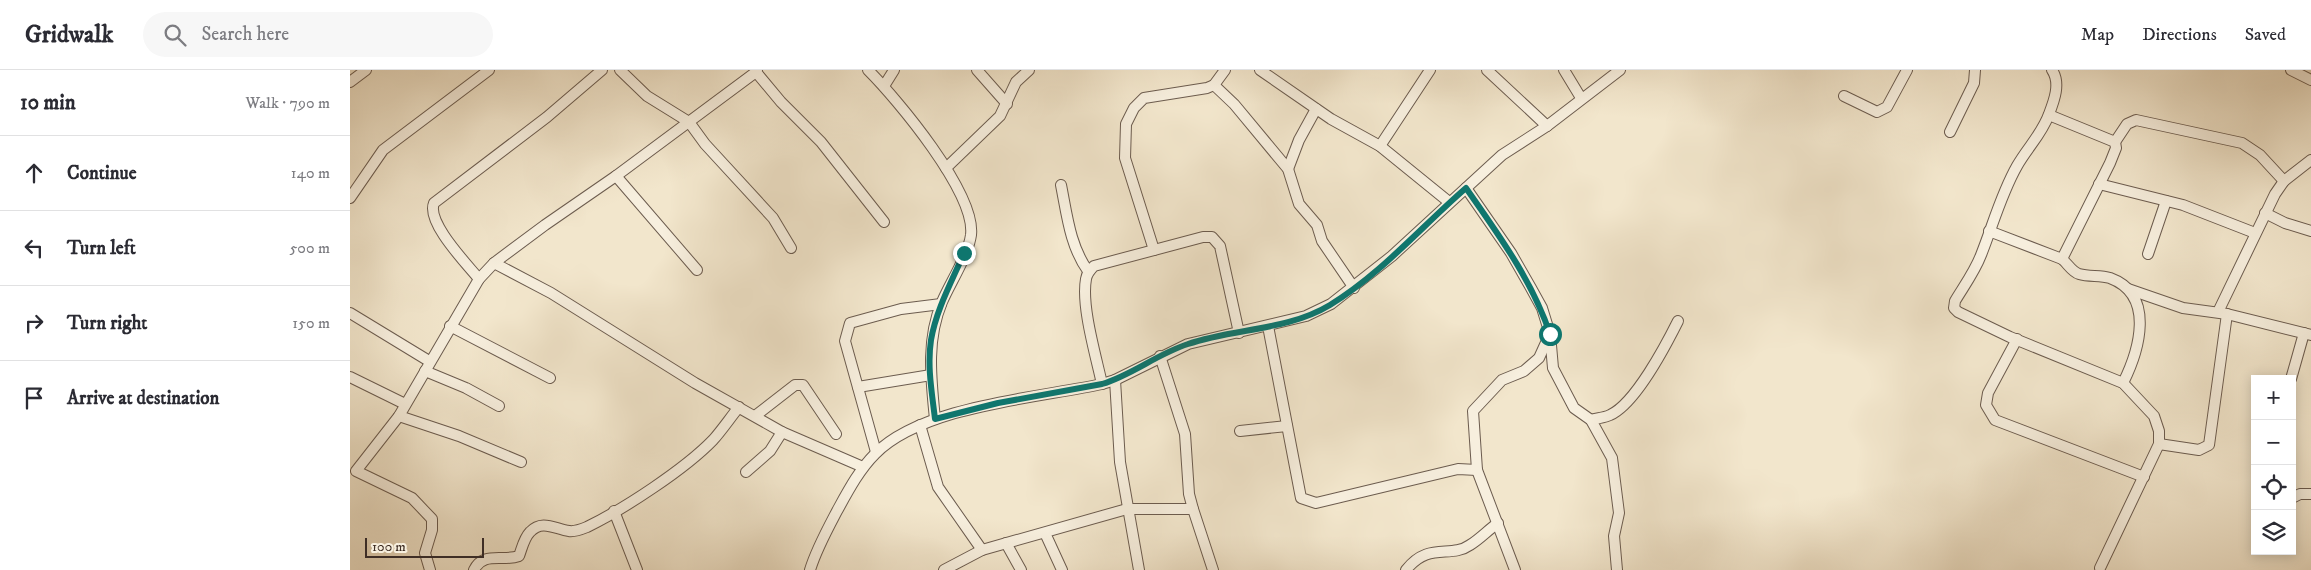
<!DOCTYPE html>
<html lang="en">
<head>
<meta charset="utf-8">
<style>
  :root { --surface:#fff; --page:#f7f7f7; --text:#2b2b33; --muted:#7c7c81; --line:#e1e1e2 }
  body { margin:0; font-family:"IM FELL DW Pica",serif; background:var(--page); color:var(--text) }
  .controls { position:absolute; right:15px; bottom:15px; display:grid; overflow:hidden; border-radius:0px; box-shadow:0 2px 12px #0003 }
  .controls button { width:45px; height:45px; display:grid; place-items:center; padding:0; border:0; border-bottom:1px solid var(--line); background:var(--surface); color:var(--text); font:25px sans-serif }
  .scale { position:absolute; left:15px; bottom:12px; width:119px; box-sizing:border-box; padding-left:5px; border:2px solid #3f2e25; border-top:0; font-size:14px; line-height:18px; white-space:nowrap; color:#3f2e25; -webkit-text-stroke:4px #f7efde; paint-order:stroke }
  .stop { position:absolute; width:15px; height:15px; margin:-11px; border:4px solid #0f766e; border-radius:50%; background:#fff }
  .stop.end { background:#0f766e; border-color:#fff; box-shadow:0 1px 5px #0008 }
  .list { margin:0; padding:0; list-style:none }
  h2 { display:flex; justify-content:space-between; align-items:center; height:65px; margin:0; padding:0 20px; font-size:21px }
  h2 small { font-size:16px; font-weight:400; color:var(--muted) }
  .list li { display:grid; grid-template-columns:32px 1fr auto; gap:15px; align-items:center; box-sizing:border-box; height:75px; padding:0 20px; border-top:1px solid var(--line) }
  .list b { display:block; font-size:19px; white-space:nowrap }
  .list em { font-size:16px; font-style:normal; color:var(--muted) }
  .icon { flex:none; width:28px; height:28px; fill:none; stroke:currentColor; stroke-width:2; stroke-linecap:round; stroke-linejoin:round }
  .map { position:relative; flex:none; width:1961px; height:500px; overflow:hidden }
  header { display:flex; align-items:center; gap:30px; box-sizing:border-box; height:70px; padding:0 25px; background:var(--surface); border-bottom:1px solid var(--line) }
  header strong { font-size:24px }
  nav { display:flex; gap:28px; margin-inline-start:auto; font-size:18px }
  .search { width:350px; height:45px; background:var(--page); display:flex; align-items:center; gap:12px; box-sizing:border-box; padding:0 18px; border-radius:28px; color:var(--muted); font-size:19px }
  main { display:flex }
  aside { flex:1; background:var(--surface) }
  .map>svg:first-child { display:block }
</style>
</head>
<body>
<header>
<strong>Gridwalk</strong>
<div class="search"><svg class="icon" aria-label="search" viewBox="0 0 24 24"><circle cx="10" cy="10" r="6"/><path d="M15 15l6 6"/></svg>Search here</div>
<nav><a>Map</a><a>Directions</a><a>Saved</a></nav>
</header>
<main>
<aside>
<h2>10 min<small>Walk · 790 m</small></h2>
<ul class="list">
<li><svg class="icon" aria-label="ahead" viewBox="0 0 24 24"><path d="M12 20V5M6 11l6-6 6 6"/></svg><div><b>Continue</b></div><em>140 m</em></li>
<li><svg class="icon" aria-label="left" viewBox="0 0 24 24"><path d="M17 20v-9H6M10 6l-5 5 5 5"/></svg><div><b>Turn left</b></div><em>500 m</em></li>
<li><svg class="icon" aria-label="right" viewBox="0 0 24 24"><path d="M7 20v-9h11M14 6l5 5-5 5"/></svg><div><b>Turn right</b></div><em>150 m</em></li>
<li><svg class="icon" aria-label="arrive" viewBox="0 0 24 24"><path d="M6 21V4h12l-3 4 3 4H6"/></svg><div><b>Arrive at destination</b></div></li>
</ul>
</aside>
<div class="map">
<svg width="1961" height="500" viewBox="0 0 1961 500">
  <rect width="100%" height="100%" fill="#f2e6cc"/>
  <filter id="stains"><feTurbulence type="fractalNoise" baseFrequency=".004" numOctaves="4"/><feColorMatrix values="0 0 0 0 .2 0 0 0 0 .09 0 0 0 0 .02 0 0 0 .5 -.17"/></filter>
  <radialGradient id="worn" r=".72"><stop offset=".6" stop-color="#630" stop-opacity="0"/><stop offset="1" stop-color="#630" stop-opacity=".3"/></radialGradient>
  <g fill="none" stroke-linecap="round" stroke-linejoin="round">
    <g stroke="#6c5c4f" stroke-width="12">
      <g id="minor">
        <polyline points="270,0 297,26 339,52 355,74 423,148 441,178"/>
        <polyline points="407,0 406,2 431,32 471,72 534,152"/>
        <path d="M518 0C547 29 626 123 621 165 618 186 600 213 592 232 576 270 581 309 585 349"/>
        <polyline points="627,0 657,34"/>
        <polyline points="910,0 981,49 1030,76 1099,132"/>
        <polyline points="1137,0 1197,56"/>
        <polyline points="1214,0 1231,28"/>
        <path d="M1702 0C1711 13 1704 31 1699 44 1692 64 1677 78 1667 96 1651 124 1643 155 1631 185 1625 201 1614 216 1605 231L1604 238 1608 242 1660 267 1773 313 1804 346 1809 361V374L1750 498"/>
        <polyline points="1941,0 1961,10"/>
        <polyline points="0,12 16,0"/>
        <polyline points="864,15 884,34 938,99 949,134 967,155 972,171 1004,218"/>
        <polyline points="534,16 544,0"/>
        <polyline points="1494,26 1527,42 1537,37 1557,0"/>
        <path d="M1699 45 1765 72 1766 78 1760 93 1712 189C1718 194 1722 202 1729 204 1739 207 1750 205 1760 208 1806 225 1789 281 1773 313"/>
        <polyline points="1600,62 1624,13 1625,0"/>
        <polyline points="1765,72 1777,54 1786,50 1892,73 1910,85 1934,111"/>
        <polyline points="1030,76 1080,0"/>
        <polyline points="596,98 650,46 666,12 679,0"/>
        <polyline points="938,99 949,70 966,39"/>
        <polyline points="266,106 347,200"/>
        <polyline points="1749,114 1833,135 1905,163"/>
        <path d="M711 115C717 145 720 176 738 201"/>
        <polyline points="1116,118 1161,183 1181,218 1192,238 1200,264 1203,298 1224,338 1241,350 1262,388 1269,443 1264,466 1267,500"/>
        <polyline points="0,128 33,80 139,0"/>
        <polyline points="1915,143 1935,153 1961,161"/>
        <polyline points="1639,161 1712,189"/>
        <polyline points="804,180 775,88 776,54 784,38 794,28 857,18 864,15 875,0"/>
        <polyline points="1798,184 1816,131"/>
        <polyline points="144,193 201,223 345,313 432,362 513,397"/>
        <path d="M129 209C116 193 76 152 84 133L197 47 252 0"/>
        <polyline points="1778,219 1833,238 1877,244 1961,265"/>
        <polyline points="1868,242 1925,124 1934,111 1961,90"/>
        <polyline points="0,243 79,291"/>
        <polyline points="100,256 200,308"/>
        <polyline points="918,256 951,428 966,433 1108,399 1127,400"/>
        <polyline points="1667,269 1638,323 1636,335 1645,350 1794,407"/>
        <polyline points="75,301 116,318 149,336"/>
        <polyline points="0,307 55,334"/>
        <polyline points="1941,309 1954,263"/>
        <polyline points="765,310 770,392 789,500"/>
        <path d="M752 314C746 286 731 236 736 209 737 203 740 200 744 196L853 167H862L870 176 889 263"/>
        <polyline points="508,317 581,305"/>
        <polyline points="49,346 109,366 171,392"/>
        <polyline points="405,346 445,315 453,315 486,364"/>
        <path d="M1241 350C1247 348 1254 348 1260 345 1285 334 1316 275 1328 251"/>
        <polyline points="570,355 588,417 632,480"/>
        <polyline points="890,361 937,356"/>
        <polyline points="1809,374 1849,380 1859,375 1877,244"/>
        <polyline points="526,382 495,271 500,253 551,239 591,234"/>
        <polyline points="396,402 420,381 432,362"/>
        <polyline points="1942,428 1950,424 1961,424"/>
        <polyline points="843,439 863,500"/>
        <polyline points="264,441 287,500"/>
        <polyline points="695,463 712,500"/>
        <polyline points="656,473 671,500"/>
        <polyline points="80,500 75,483 82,460 82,449 62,428 6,401 49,346 129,209 144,193 195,155 266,106 406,2"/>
        <path d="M124 500C133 481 152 492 169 486 172 478 174 468 180 462 192 449 205 459 219 461 224 462 232 459 237 457 274 439 335 399 363 370 372 360 380 348 389 337"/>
        <path d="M460 500C466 480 477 460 487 441 498 421 509 400 525 384 572 336 687 328 752 314L765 310 838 274 956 246 981 234 1042 186 1152 85 1197 56 1270 0"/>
        <polyline points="594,500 632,480 777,439 843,439 839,424 835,364 810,286"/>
        <path d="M1056 500C1079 471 1100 489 1120 475 1130 469 1138 460 1148 453"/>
        <polyline points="1165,500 1127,400 1123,341 1152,310 1174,301 1189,288 1199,266"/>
      </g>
    </g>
    <use href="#minor" stroke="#f7efde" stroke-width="10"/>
  </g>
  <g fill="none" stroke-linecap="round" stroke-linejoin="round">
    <path stroke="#0f766e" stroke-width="6" d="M614 183C602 211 586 240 581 270 577 296 582 323 585 349L648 333 752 314C782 305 807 284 838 274 884 258 937 261 980 235 1031 204 1071 157 1116 118 1148 164 1182 210 1200 264"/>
  </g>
  <rect width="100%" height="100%" filter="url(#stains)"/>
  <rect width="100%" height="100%" fill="url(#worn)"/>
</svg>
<div class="controls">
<button>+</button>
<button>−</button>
<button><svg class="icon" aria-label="locate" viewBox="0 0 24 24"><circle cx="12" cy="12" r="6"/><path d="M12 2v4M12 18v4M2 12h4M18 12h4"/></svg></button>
<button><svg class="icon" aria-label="layers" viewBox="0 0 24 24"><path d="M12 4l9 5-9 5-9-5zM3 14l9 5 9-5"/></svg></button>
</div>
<div class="scale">100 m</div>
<div class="stop" style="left:1200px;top:264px"></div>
<div class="stop end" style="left:614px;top:183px"></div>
</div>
</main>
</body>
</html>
